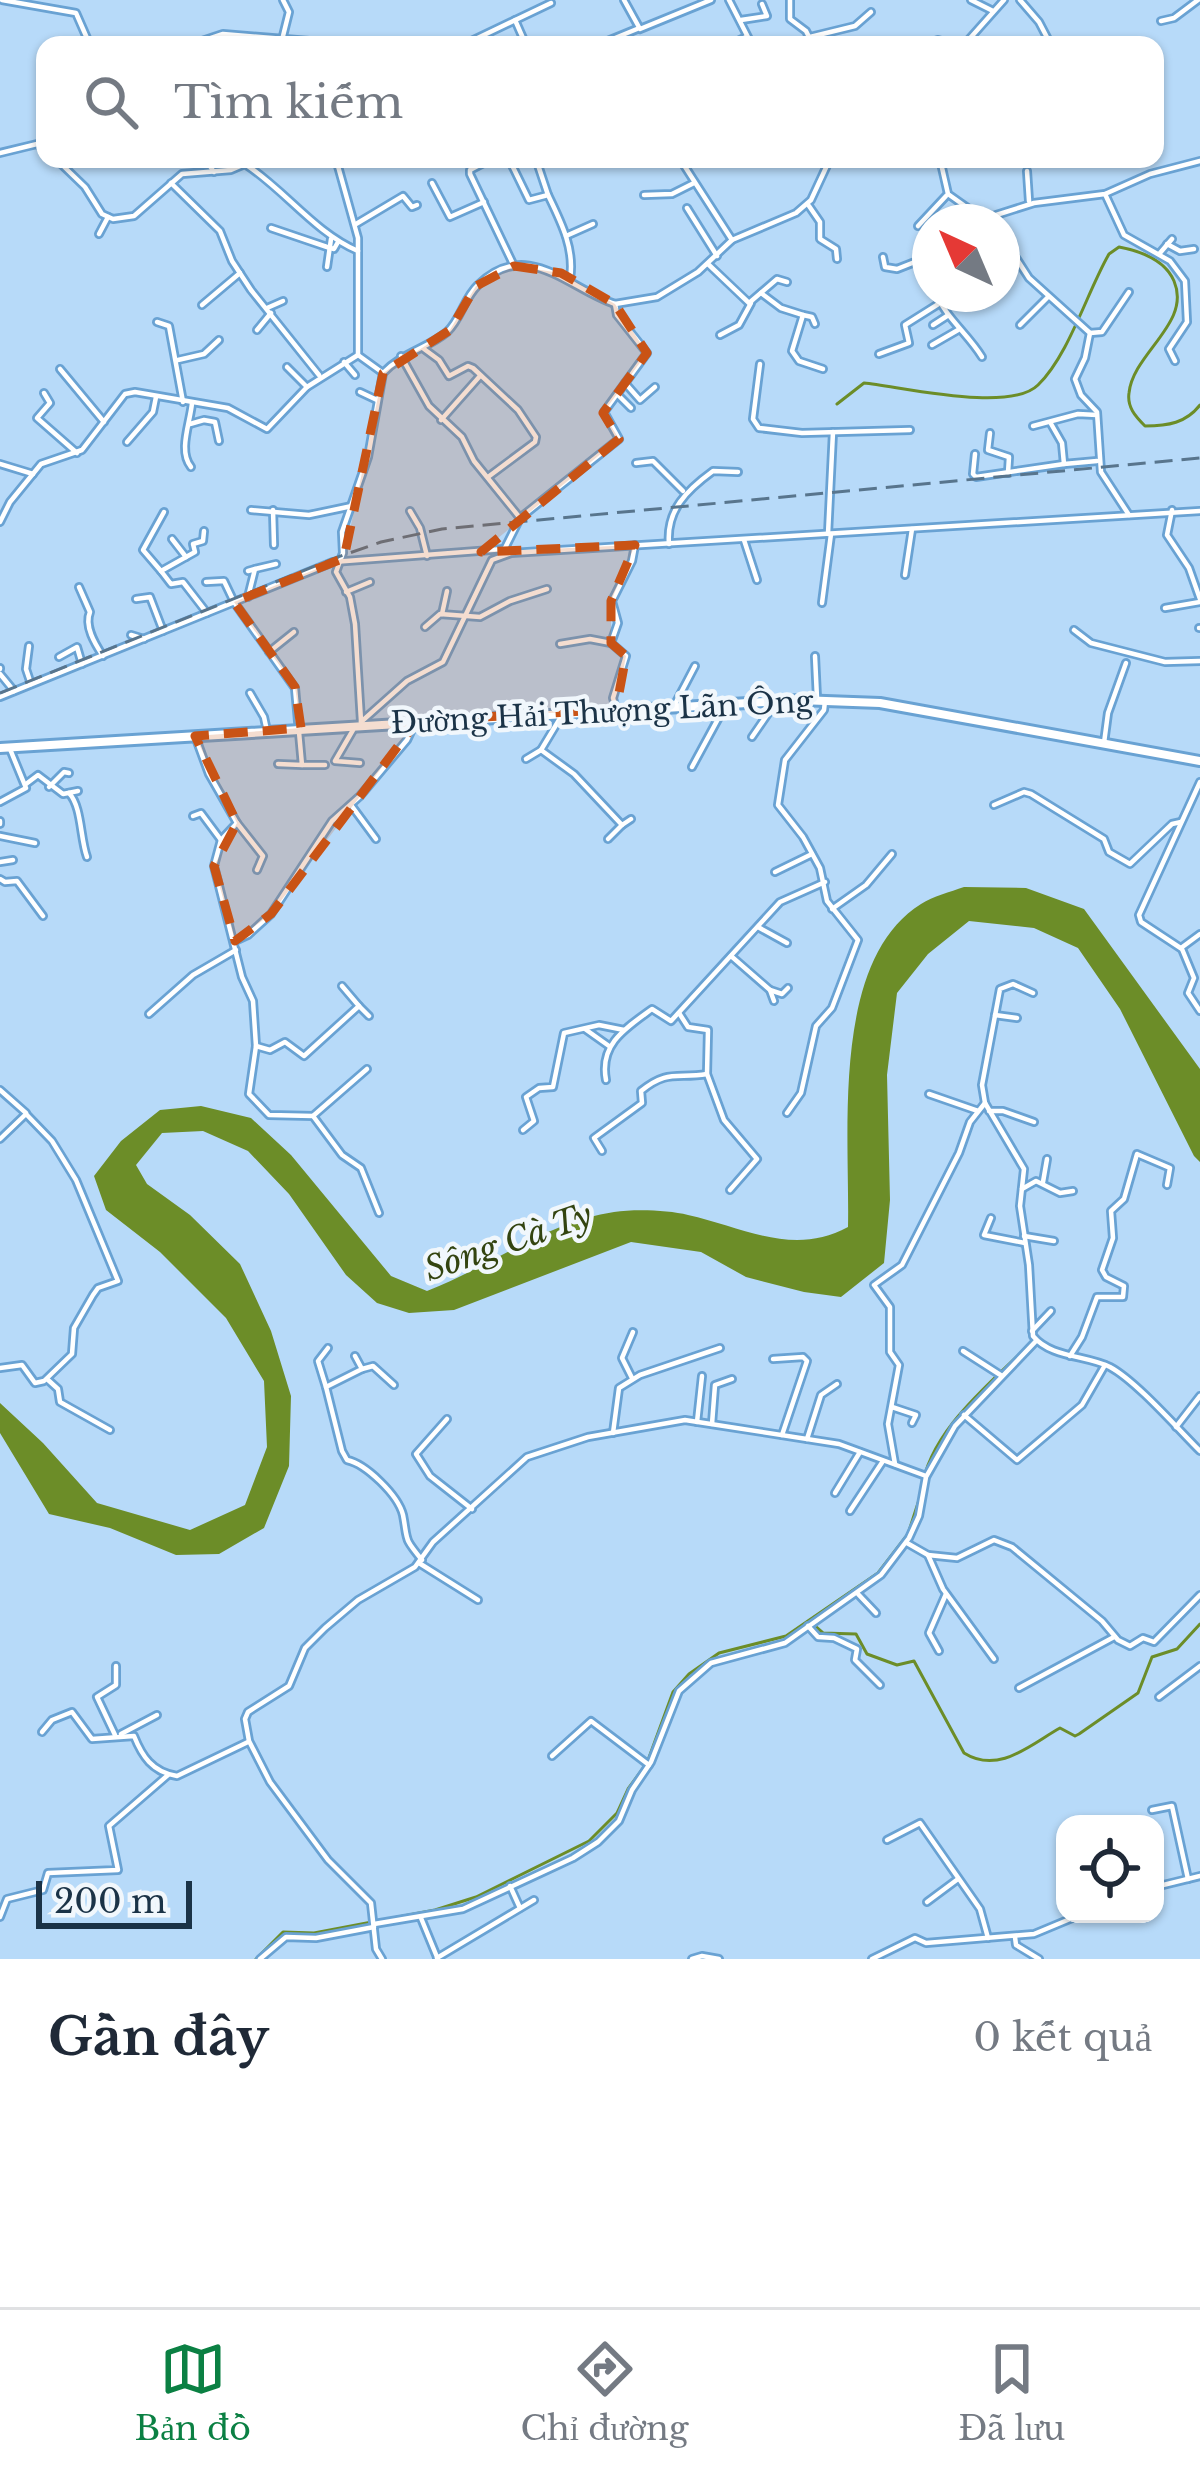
<!DOCTYPE html>
<html lang="vi">
<head>
<meta charset="utf-8">
<style>
  :root { --surface:#fff; --page:#f2f2f3; --text:#1f2937; --muted:#747a83; --line:#e0e1e3; --accent:#0b8043 }
  body { margin:0; font-family:"Libre Baskerville",serif; background:var(--page); color:var(--text) }
  .controls { position:absolute; right:36px; bottom:36px; display:grid; overflow:hidden; border-radius:24px; box-shadow:0 3px 9px #0004 }
  .controls button { width:108px; height:108px; display:grid; place-items:center; padding:0; border:0; border-bottom:3px solid var(--line); background:var(--surface); color:var(--text); font:60px sans-serif }
  .compass { position:absolute; left:912px; top:204px; width:108px; height:108px; border-radius:50%; background:var(--surface); box-shadow:0 3px 9px #0004; rotate:316deg }
  .scale { position:absolute; left:36px; bottom:30px; width:156px; box-sizing:border-box; padding-left:12px; border:6px solid #1b3347; border-top:0; font-size:33px; line-height:42px; white-space:nowrap; color:#1b3347; -webkit-text-stroke:9px #f1f7fc; paint-order:stroke }
  .list { margin:0; padding:0; list-style:none }
  h2 { display:flex; justify-content:space-between; align-items:center; height:156px; margin:0; padding:0 48px; font-size:51px }
  h2 small { font-size:39px; font-weight:400; color:var(--muted) }
  .icon { flex:none; width:66px; height:66px; fill:none; stroke:currentColor; stroke-width:2; stroke-linecap:round; stroke-linejoin:round }
  .map { position:relative; flex:none; width:1200px; height:1959px; overflow:hidden }
  .search { position:absolute; background:var(--surface); box-shadow:0 3px 9px #0004; left:36px; right:36px; top:36px; height:132px; display:flex; align-items:center; gap:30px; box-sizing:border-box; padding:0 42px; border-radius:24px; color:var(--muted); font-size:45px }
  .sheet { height:348px; background:var(--surface) }
  nav { display:flex; justify-content:space-around; align-items:center; box-sizing:border-box; height:168px; border-top:3px solid var(--line); background:var(--surface); font-size:33px; color:var(--muted) }
  nav a { display:grid; justify-items:center; gap:6px }
  nav .on { color:var(--accent) }
  .map>svg:first-child { display:block }
</style>
</head>
<body>
<div class="map">
<svg width="1200" height="1959" viewBox="0 0 1200 1959">
  <rect width="100%" height="100%" fill="#b7daf9"/>
  <path fill="#6c8d28" d="M964 887 1026 888 1084 909 1200 1069V1162L1194 1156 1120 1009 1078 948 1034 928 969 921 928 954 897 993 887 1075 890 1200 884 1263 841 1297 804 1292 746 1277 701 1252 631 1242 454 1310 409 1313 377 1303 346 1275 289 1194 248 1151 203 1131 162 1133 136 1165 147 1184 190 1215 240 1264 271 1331 291 1396 289 1466 264 1528 219 1554 176 1555 110 1528 49 1514 0 1433V1403L43 1443 97 1503 190 1530 245 1505 267 1447 264 1381 226 1318 160 1252 106 1210 94 1176 121 1141 160 1110 201 1106 251 1118 291 1155 391 1276 427 1291C489 1267 549 1221 614 1212 635 1209 668 1210 688 1215 743 1227 793 1257 848 1227 850 1134 830 961 921 904 933 896 950 892 964 887Z"/>
  <g fill="none" stroke-linecap="round" stroke-linejoin="round">
    <g stroke="#6c8d28" stroke-width="3">
      <path d="M837 404 864 383C903 387 1010 413 1038 385 1069 355 1087 292 1109 254L1119 247C1140 251 1165 260 1174 281 1192 323 1133 353 1129 393 1127 407 1135 416 1145 426 1168 426 1186 423 1200 405"/>
      <path d="M921 1491C930 1430 989 1385 1030 1344"/>
      <path d="M815 1626 823 1633 856 1634 867 1654 897 1665 914 1661 964 1753C999 1775 1031 1744 1060 1728L1075 1736 1079 1734 1138 1693 1152 1657 1177 1649 1200 1624"/>
      <polyline points="256,1959 283,1932 314,1933 435,1910 476,1897 589,1841 617,1813 628,1789 647,1763 673,1692 689,1674 719,1653 786,1636 878,1573 908,1534 919,1500"/>
    </g>
    <g stroke="#69a2d3" stroke-width="10">
      <g id="street">
        <polyline points="2,0 76,13 90,45"/>
        <polyline points="624,0 640,29 711,0"/>
        <polyline points="729,0 752,45"/>
        <polyline points="790,0 790,19 806,31 813,45"/>
        <polyline points="971,0 993,11"/>
        <polyline points="1020,0 1039,22 1051,45"/>
        <polyline points="515,20 526,45"/>
        <polyline points="741,20 767,16 762,4"/>
        <polyline points="1161,21 1174,18 1198,0"/>
        <polyline points="283,36 289,12 283,0"/>
        <polyline points="810,37 855,26 871,12"/>
        <polyline points="190,45 223,34 359,45"/>
        <polyline points="463,45 551,3"/>
        <polyline points="598,45 637,29"/>
        <polyline points="730,45 746,37"/>
        <polyline points="922,45 938,40 956,45"/>
        <polyline points="964,45 1004,0"/>
        <polyline points="0,153 37,144 45,150"/>
        <path d="M56 159 85 187 102 214 113 219 134 216 182 174 231 170 245 164C285 190 314 232 358 251"/>
        <polyline points="205,159 214,172"/>
        <polyline points="336,159 358,238 358,354"/>
        <polyline points="491,159 470,170 470,174 514,266"/>
        <path d="M509 159 529 200 548 195C561 222 575 249 570 279"/>
        <polyline points="536,159 548,195"/>
        <polyline points="680,159 732,240"/>
        <polyline points="940,159 948,194 972,211 993,216 1034,203 1105,194 1150,174 1200,161"/>
        <polyline points="1027,171 1029,201"/>
        <polyline points="171,183 220,231 232,261 251,290 319,375"/>
        <polyline points="432,183 450,217 484,202"/>
        <polyline points="1105,194 1124,235 1170,261 1185,281 1187,322 1169,349 1175,361"/>
        <polyline points="644,195 672,194 694,183"/>
        <polyline points="809,206 820,222 820,239 836,249 837,259"/>
        <polyline points="687,208 717,256"/>
        <polyline points="356,224 403,196 412,207 417,205"/>
        <polyline points="918,226 946,196"/>
        <polyline points="271,228 327,247 334,249 338,242"/>
        <polyline points="99,234 108,217"/>
        <polyline points="566,236 593,224"/>
        <polyline points="1002,236 1029,278 1090,333 1085,358 1075,379 1081,395 1097,412 1101,472 1129,515"/>
        <polyline points="1167,244 1180,251 1194,249"/>
        <polyline points="1160,253 1172,239"/>
        <polyline points="883,257 885,267 897,269 930,256"/>
        <polyline points="708,264 749,303 777,279 787,282"/>
        <polyline points="327,267 331,239"/>
        <polyline points="761,293 781,308 803,315"/>
        <path d="M936 294C947 319 968 334 982 357"/>
        <polyline points="202,305 240,273"/>
        <polyline points="267,308 283,301"/>
        <polyline points="157,322 169,326 183,402"/>
        <polyline points="815,324 812,317 803,315 792,351 799,361 823,369"/>
        <polyline points="933,325 947,316"/>
        <polyline points="1020,325 1048,297"/>
        <polyline points="257,330 271,313"/>
        <polyline points="1090,333 1102,332 1129,292"/>
        <polyline points="720,335 739,325 751,303"/>
        <polyline points="932,345 958,330"/>
        <polyline points="424,349 439,360 449,376 468,366 473,368 518,410 536,437 535,442 488,477"/>
        <polyline points="879,354 909,343 905,325 940,303"/>
        <polyline points="401,356 429,406 462,437 474,461 520,518"/>
        <polyline points="178,360 204,354 219,340"/>
        <polyline points="344,362 355,375"/>
        <polyline points="760,364 753,419 759,428 802,433 910,430"/>
        <polyline points="287,367 307,387"/>
        <polyline points="60,369 104,422"/>
        <polyline points="625,383 640,400 655,387"/>
        <polyline points="360,392 377,400"/>
        <polyline points="44,393 50,403 37,418 77,453"/>
        <polyline points="618,395 631,408"/>
        <polyline points="441,420 480,376"/>
        <polyline points="1050,422 1062,443 1064,464 1097,461"/>
        <polyline points="190,424 204,420 215,422 219,441"/>
        <polyline points="1033,426 1078,414 1097,415"/>
        <polyline points="990,433 988,450 1009,457 1008,473"/>
        <polyline points="127,442 153,412 156,397"/>
        <polyline points="975,454 973,474 976,477 1064,464"/>
        <polyline points="636,463 653,461 683,491"/>
        <polyline points="0,464 33,474"/>
        <path d="M191 467C178 451 190 424 192 403"/>
        <polyline points="251,510 309,515 352,506"/>
        <polyline points="273,510 274,545"/>
        <polyline points="1172,510 1167,535 1189,568 1200,599"/>
        <polyline points="410,511 420,528 427,556"/>
        <path d="M0 522 10 502 41 464 82 450 125 394 135 392 228 408 267 429 307 387 358 355 383 373C402 353 426 349 447 332 461 319 464 298 478 285 527 237 569 289 615 304L657 297 698 272 732 240 796 213 811 200 830 159"/>
        <polyline points="204,531 203,541 193,544 195,552 161,571 171,584 183,582 207,613"/>
        <polyline points="828,534 833,432"/>
        <polyline points="172,539 186,557"/>
        <polyline points="744,540 757,580"/>
        <path d="M669 544C666 510 687 490 713 471L738 472"/>
        <polyline points="504,550 520,518 619,439 604,412 647,353 617,315 615,304"/>
        <polyline points="255,569 276,564"/>
        <polyline points="161,571 143,550 164,512"/>
        <polyline points="905,575 912,529"/>
        <polyline points="206,582 224,581 234,602 295,688 302,765 278,764"/>
        <path d="M79 587 90 612C84 626 95 644 103 656"/>
        <polyline points="346,592 370,582"/>
        <polyline points="248,597 255,569 248,571"/>
        <polyline points="136,599 150,597 163,631"/>
        <polyline points="822,603 831,534"/>
        <polyline points="1165,608 1200,602"/>
        <polyline points="442,614 447,591"/>
        <polyline points="425,627 440,614 480,617 510,601 547,589"/>
        <polyline points="1199,628 1200,628"/>
        <polyline points="1074,630 1091,643 1165,662 1200,661"/>
        <polyline points="131,635 144,639"/>
        <polyline points="611,643 626,656 613,698 616,709"/>
        <polyline points="560,644 590,639 611,643 618,623 612,601 632,561 635,545"/>
        <polyline points="29,646 26,669 31,684"/>
        <polyline points="269,652 294,632"/>
        <polyline points="815,656 817,698"/>
        <polyline points="59,657 77,647 82,664"/>
        <polyline points="0,669 0,668"/>
        <polyline points="0,674 14,691"/>
        <polyline points="250,693 264,717 267,731"/>
        <polyline points="0,697 333,562 504,549"/>
        <polyline points="674,706 695,666"/>
        <polyline points="562,715 541,750 574,774 622,825 631,819"/>
        <polyline points="361,721 355,624 350,597 336,572 343,553 342,532 368,457 383,373"/>
        <polyline points="361,722 407,681 443,662 492,560 511,553 1200,511"/>
        <polyline points="353,730 335,761 360,763"/>
        <polyline points="195,736 209,774 237,823 221,840 214,866 242,977 253,1001 256,1046 249,1094 269,1115 313,1116 342,1155 361,1168 379,1213"/>
        <polyline points="752,737 776,702"/>
        <polyline points="1104,743 1108,713 1126,663"/>
        <polyline points="526,759 541,750"/>
        <polyline points="302,765 325,765"/>
        <polyline points="692,767 724,708"/>
        <polyline points="1200,782 1139,915 1141,922 1182,949 1194,978 1188,993 1200,1011"/>
        <polyline points="26,784 38,775 63,794 78,791"/>
        <polyline points="49,787 64,772 69,773"/>
        <path d="M69 793C82 807 80 838 87 857"/>
        <polyline points="0,802 26,788 10,749"/>
        <polyline points="351,805 376,839"/>
        <polyline points="994,805 1024,792 1031,794 1104,839 1109,852 1130,864 1172,824 1181,822"/>
        <polyline points="193,816 201,813 221,840"/>
        <polyline points="0,821 0,824"/>
        <polyline points="237,823 263,856 257,870"/>
        <polyline points="0,836 35,843"/>
        <polyline points="608,839 622,825"/>
        <polyline points="0,862 13,860"/>
        <polyline points="775,872 812,854"/>
        <polyline points="0,879 5,882 17,881 43,916"/>
        <polyline points="832,909 866,885 892,854"/>
        <polyline points="758,927 787,943"/>
        <polyline points="235,941 248,935 271,914 332,821 360,796 407,740 416,721"/>
        <polyline points="1181,948 1200,934"/>
        <polyline points="731,956 770,990 774,1001"/>
        <polyline points="770,990 782,994 788,988"/>
        <path d="M1033 993 1013 984 1000 989 982 1085 985 1103 1024 1169 1020 1206 1029 1265 1033 1336C1051 1358 1086 1355 1110 1367 1136 1381 1177 1428 1200 1451"/>
        <polyline points="359,1006 369,1016"/>
        <polyline points="679,1013 688,1027 708,1030 707,1074 724,1120 757,1159 730,1190"/>
        <polyline points="149,1014 193,975 236,950"/>
        <polyline points="995,1015 1017,1018"/>
        <polyline points="585,1029 609,1046"/>
        <polyline points="256,1046 270,1050 285,1042 304,1056 359,1006 342,986"/>
        <path d="M606 1080C599 1044 626 1028 652 1009L671 1021 780 902 825 882"/>
        <polyline points="0,1090 26,1113"/>
        <polyline points="929,1094 978,1111"/>
        <polyline points="989,1111 1003,1111 1034,1122"/>
        <polyline points="787,1113 801,1093 816,1026 832,1008 858,940 827,901 820,868 803,837 778,805 785,760 824,710 825,701"/>
        <polyline points="313,1116 367,1069"/>
        <polyline points="523,1130 534,1121 526,1097 539,1088 553,1087 564,1033 599,1025 624,1030"/>
        <polyline points="0,1139 26,1114 52,1141 76,1180 118,1281 98,1288 93,1295 74,1328 72,1354 44,1381 35,1383 22,1365 0,1368"/>
        <path d="M602 1151 594 1138 642 1103 641 1091C668 1069 677 1079 707 1074"/>
        <polyline points="1043,1182 1047,1159"/>
        <polyline points="1022,1189 1036,1181 1060,1193 1073,1191"/>
        <polyline points="991,1218 984,1235 1025,1243"/>
        <polyline points="1024,1236 1054,1241"/>
        <polyline points="1032,1331 1051,1311"/>
        <polyline points="963,1351 1002,1376"/>
        <path d="M355 1356 362 1369 326 1387 342 1451 347 1460C366 1464 398 1495 403 1515 408 1541 403 1537 422 1560"/>
        <polyline points="1070,1356 1082,1337 1097,1297 1123,1297 1124,1286 1106,1277 1102,1270 1113,1238 1111,1211 1124,1199 1137,1154 1170,1168 1167,1185"/>
        <polyline points="773,1359 803,1357 807,1361 782,1435"/>
        <polyline points="362,1369 373,1366 394,1385"/>
        <polyline points="632,1378 622,1358 633,1332"/>
        <polyline points="47,1379 58,1389 60,1402 110,1430"/>
        <polyline points="326,1387 318,1361 328,1348"/>
        <polyline points="892,1407 916,1415 912,1423"/>
        <polyline points="964,1415 1017,1460 1082,1405 1105,1365"/>
        <polyline points="447,1419 416,1454 430,1476 472,1509"/>
        <polyline points="697,1422 702,1376"/>
        <polyline points="712,1424 715,1385 732,1379"/>
        <polyline points="1176,1427 1200,1396"/>
        <polyline points="613,1433 619,1388 640,1375 720,1348"/>
        <polyline points="807,1439 821,1395 837,1384"/>
        <polyline points="895,1464 888,1424 899,1365 890,1352 890,1307 874,1285 902,1265 959,1153 970,1122 985,1103"/>
        <polyline points="835,1493 860,1452"/>
        <polyline points="850,1511 883,1461"/>
        <polyline points="907,1543 928,1555 943,1589 994,1659"/>
        <polyline points="928,1555 957,1558 994,1540 1012,1547 1102,1621 1118,1640 1130,1646 1143,1638 1154,1642 1200,1595"/>
        <polyline points="419,1563 478,1600"/>
        <polyline points="858,1594 876,1613"/>
        <polyline points="808,1626 818,1637 834,1638 857,1649 855,1660 880,1685"/>
        <polyline points="939,1651 929,1633 946,1594"/>
        <polyline points="1019,1688 1114,1637"/>
        <polyline points="1159,1697 1200,1666"/>
        <path d="M42 1732 52 1720 72 1712 92 1739 134 1736C142 1756 152 1772 177 1776L248 1742"/>
        <polyline points="121,1734 157,1715"/>
        <polyline points="115,1735 97,1697 116,1685 116,1666"/>
        <polyline points="552,1756 591,1721 649,1765"/>
        <polyline points="1152,1810 1172,1806 1188,1879"/>
        <polyline points="887,1840 920,1823 980,1909 988,1938"/>
        <polyline points="510,1886 520,1908"/>
        <polyline points="1155,1887 1200,1876"/>
        <polyline points="927,1902 958,1879"/>
        <polyline points="0,1917 7,1899 43,1890 48,1873 118,1870 109,1826 168,1775"/>
        <polyline points="421,1918 437,1957"/>
        <polyline points="374,1924 463,1909 573,1858 598,1842 619,1821 632,1790 651,1762 679,1691 711,1663 785,1643 881,1575 909,1538 919,1516 926,1477 955,1426 1036,1341"/>
        <polyline points="1015,1937 1016,1945 1039,1959"/>
        <polyline points="437,1958 534,1900"/>
        <polyline points="260,1959 286,1937 316,1938 374,1927"/>
        <polyline points="382,1959 376,1949 371,1903 328,1860 270,1782 249,1741 245,1719 248,1712 289,1686 305,1648 325,1628 358,1600 415,1567 433,1542 527,1457 588,1437 685,1420 839,1444 926,1476"/>
        <polyline points="692,1959 702,1956 719,1959"/>
        <polyline points="872,1959 915,1938 926,1943 1034,1934 1082,1914"/>
      </g>
    </g>
    <g stroke="#69a2d3" stroke-width="14">
      <polyline id="secondary" points="0,748 799,700 880,703 1200,761"/>
    </g>
    <use href="#street" stroke="#fff" stroke-width="4.5"/>
    <use href="#secondary" stroke="#fff" stroke-width="8"/>
    <polyline stroke="#58758d" stroke-width="3" stroke-dasharray="18 9" stroke-linecap="butt" points="0,693 335,558 381,542 442,529 1200,458"/>
  </g>
  <path fill="#c95315" fill-opacity="0.2" stroke="#c95315" stroke-width="9" stroke-dasharray="24 15" stroke-linejoin="round" d="M514 266 561 273 615 304 647 353 603 413 619 439 481 552 635 545 611 601V643L626 656 616 709 417 721 271 914 235 941 214 866 237 823 195 736 301 728 295 687 234 602 344 558 383 373 450 330 476 286Z"/>
  <g text-anchor="middle" dominant-baseline="central" stroke-width="9" stroke-linejoin="round" paint-order="stroke">
    <g font-size="30" fill="#1b3347" stroke="#f1f7fc">
      <text transform="translate(602 712) rotate(-3)">Đường Hải Thượng Lãn Ông</text>
    </g>
    <g font-size="33" font-style="italic" fill="#334410" stroke="#f1f7fc">
      <text transform="translate(508 1242) rotate(-19)">Sông Cà Ty</text>
    </g>
  </g>
</svg>
<div class="controls">
<button><svg class="icon" aria-label="locate" viewBox="0 0 24 24"><circle cx="12" cy="12" r="6"/><path d="M12 2v4M12 18v4M2 12h4M18 12h4"/></svg></button>
</div>
<svg class="compass" viewBox="-18 -18 36 36"><path d="M0-13l5 13h-10z" fill="#e53935"/><path d="M0 13l5-13h-10z" fill="#747a83"/></svg>
<div class="scale">200 m</div>
<div class="search"><svg class="icon" aria-label="search" viewBox="0 0 24 24"><circle cx="10" cy="10" r="6"/><path d="M15 15l6 6"/></svg>Tìm kiếm</div>
</div>
<section class="sheet">
<h2>Gần đây<small>0 kết quả</small></h2>
<ul class="list">
</ul>
</section>
<nav>
<a class="on"><svg class="icon" aria-label="map" viewBox="0 0 24 24"><path d="M3 6l6-2 6 2 6-2v14l-6 2-6-2-6 2zM9 4v14M15 6v14"/></svg>Bản đồ</a>
<a><svg class="icon" aria-label="directions" viewBox="0 0 24 24"><path d="M12 3l9 9-9 9-9-9zM9 14v-3h6M13 9l2 2-2 2"/></svg>Chỉ đường</a>
<a><svg class="icon" aria-label="saved" viewBox="0 0 24 24"><path d="M7 4h10v16l-5-4-5 4z"/></svg>Đã lưu</a>
</nav>
</body>
</html>
